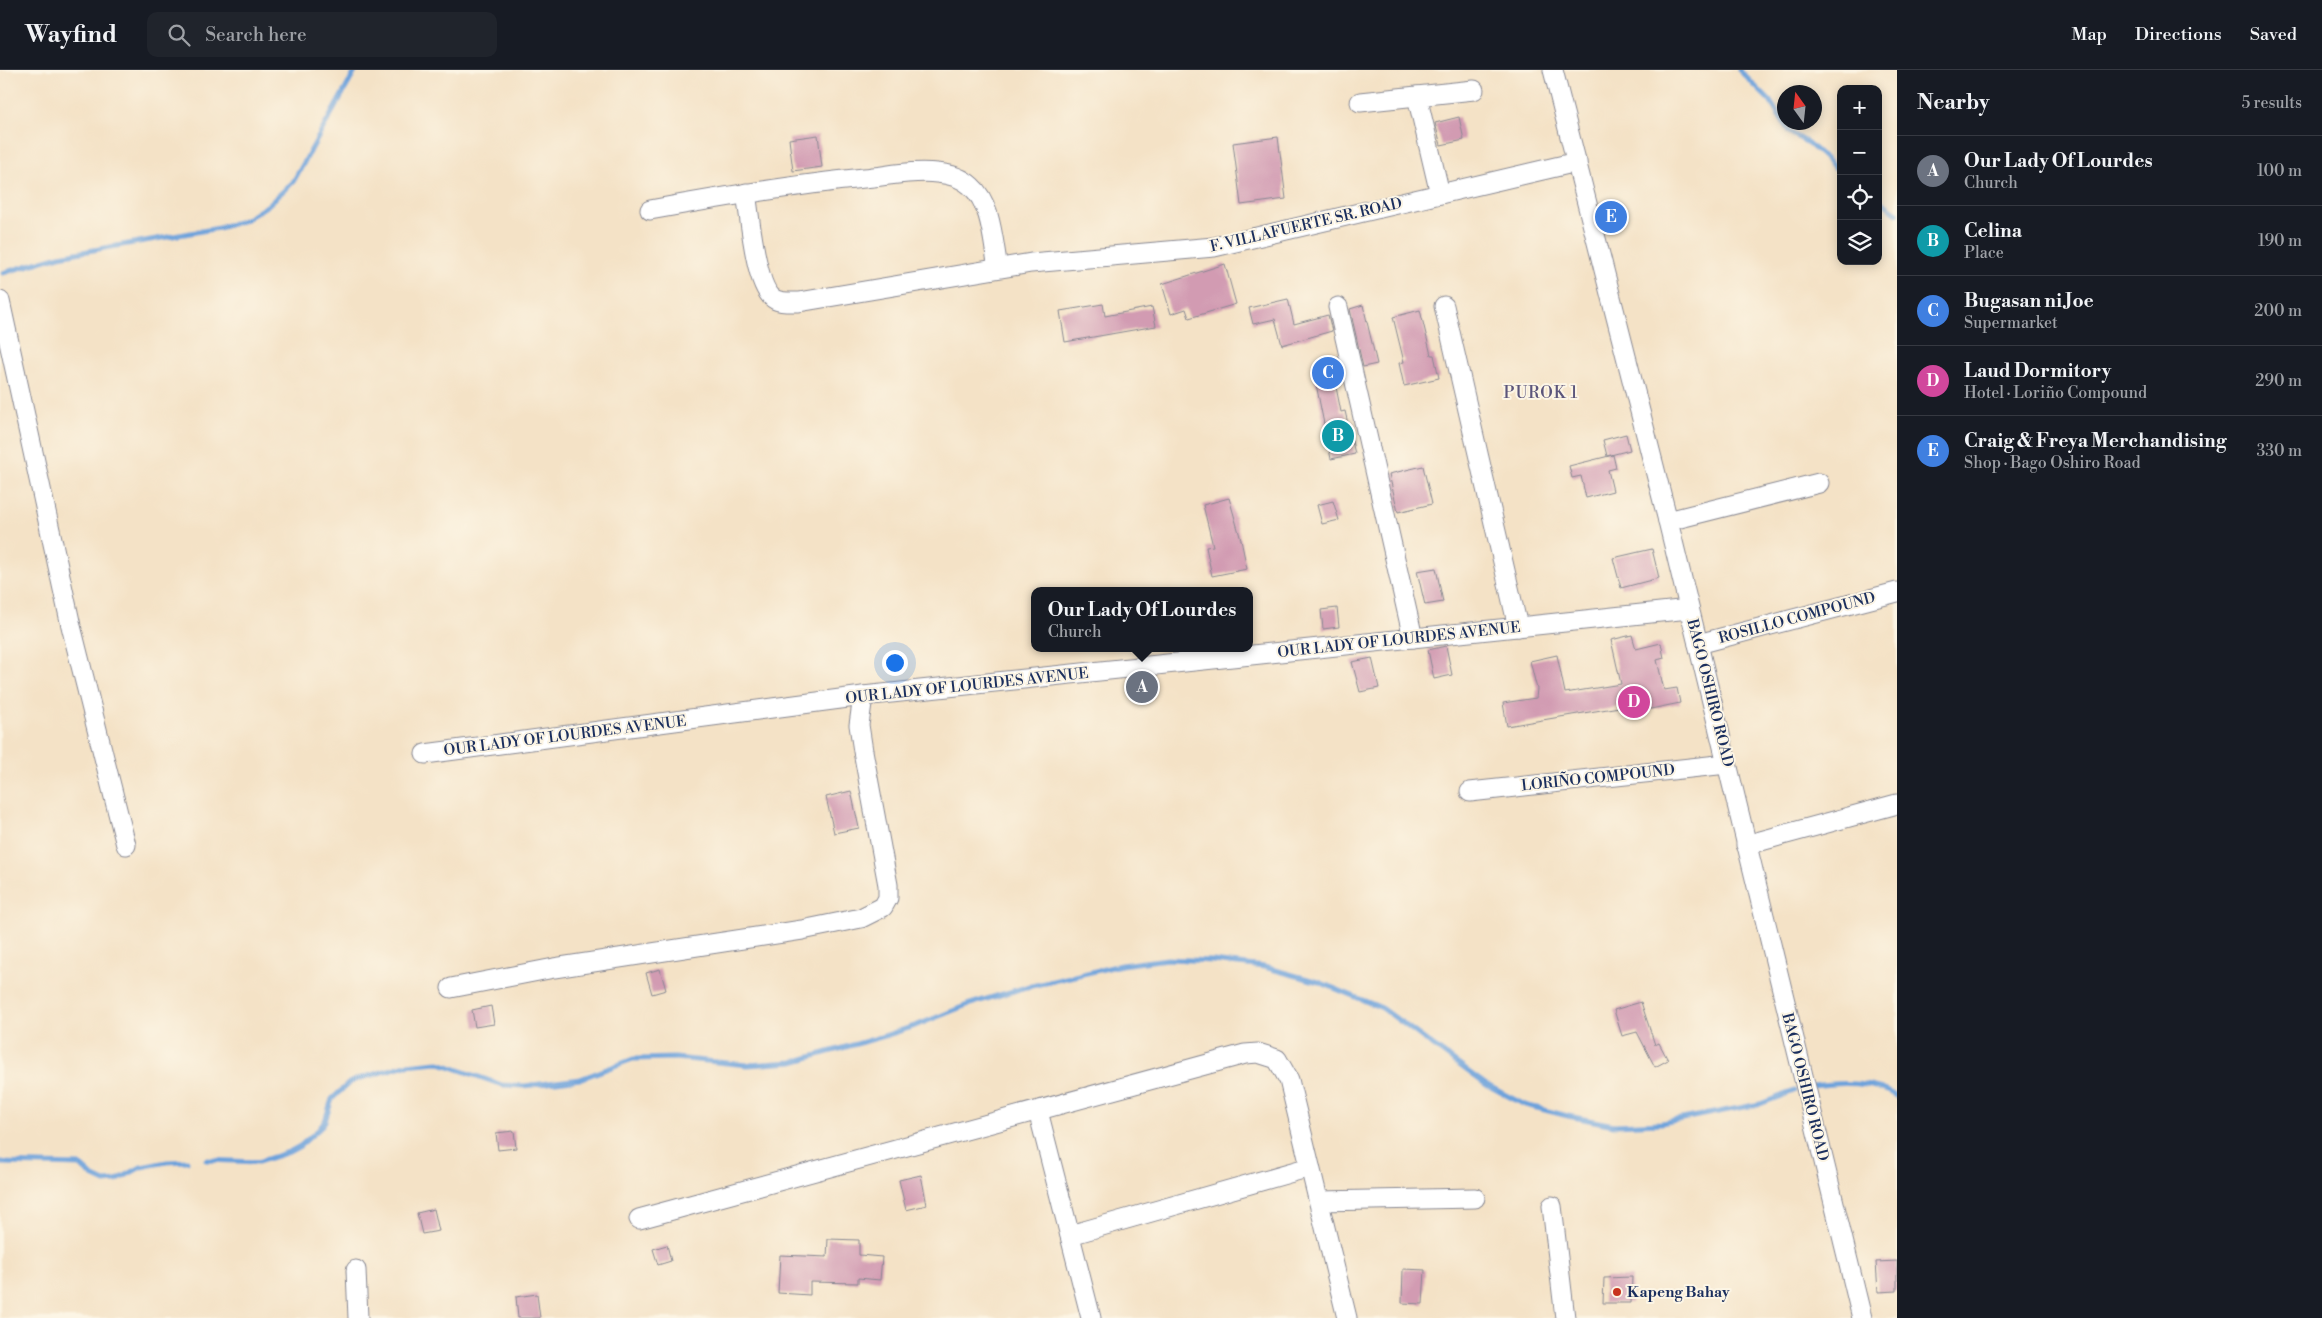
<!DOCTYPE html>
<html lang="en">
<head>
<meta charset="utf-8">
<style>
  :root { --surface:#171b24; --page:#20242c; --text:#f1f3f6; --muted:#9ea1a6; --line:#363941; --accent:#c8321e }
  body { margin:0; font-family:"Libre Bodoni",serif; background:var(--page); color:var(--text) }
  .controls { position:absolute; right:15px; top:15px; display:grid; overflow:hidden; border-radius:10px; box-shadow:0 2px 12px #0003 }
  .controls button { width:45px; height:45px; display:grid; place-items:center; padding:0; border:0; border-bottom:1px solid var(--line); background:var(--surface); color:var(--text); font:25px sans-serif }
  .compass { position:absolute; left:1777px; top:15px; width:45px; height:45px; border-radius:50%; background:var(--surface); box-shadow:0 2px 12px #0003; rotate:345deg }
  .you { position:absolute; left:894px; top:592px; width:18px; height:18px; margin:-12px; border:4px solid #fff; border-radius:50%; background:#1a73e8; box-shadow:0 0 0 8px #1a73e833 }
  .badge { display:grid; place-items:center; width:32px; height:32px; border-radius:50%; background:var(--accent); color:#fff; font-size:16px; font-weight:700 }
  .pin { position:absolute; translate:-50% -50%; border:2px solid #fff; box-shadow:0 1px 5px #0006 }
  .popup { position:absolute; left:1031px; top:517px; width:222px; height:65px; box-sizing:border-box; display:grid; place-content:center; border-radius:10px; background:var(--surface); filter:drop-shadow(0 1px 4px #0005); font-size:16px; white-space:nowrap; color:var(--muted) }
  .popup b { font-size:19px; color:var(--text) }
  .popup::after { content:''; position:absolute; left:50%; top:100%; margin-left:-10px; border:10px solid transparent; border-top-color:var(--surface) }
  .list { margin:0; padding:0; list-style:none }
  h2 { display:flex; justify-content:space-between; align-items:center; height:65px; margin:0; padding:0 20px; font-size:21px }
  h2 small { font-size:16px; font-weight:400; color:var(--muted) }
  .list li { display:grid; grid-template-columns:32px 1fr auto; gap:15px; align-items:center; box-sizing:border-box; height:70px; padding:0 20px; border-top:1px solid var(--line) }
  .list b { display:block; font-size:19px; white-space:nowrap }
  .list p { margin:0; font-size:16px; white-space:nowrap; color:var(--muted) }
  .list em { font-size:16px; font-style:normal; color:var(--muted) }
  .icon { flex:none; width:28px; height:28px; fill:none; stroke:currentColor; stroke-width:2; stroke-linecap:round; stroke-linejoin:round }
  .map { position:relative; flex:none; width:1897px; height:1248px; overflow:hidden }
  header { display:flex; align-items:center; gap:30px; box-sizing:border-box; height:70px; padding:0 25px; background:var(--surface); border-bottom:1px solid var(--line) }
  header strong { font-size:24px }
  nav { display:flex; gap:28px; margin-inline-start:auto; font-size:18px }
  .search { width:350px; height:45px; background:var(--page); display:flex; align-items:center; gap:12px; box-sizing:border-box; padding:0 18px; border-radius:10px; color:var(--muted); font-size:19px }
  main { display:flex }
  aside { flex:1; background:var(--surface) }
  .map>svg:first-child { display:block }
</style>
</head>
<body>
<header>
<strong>Wayfind</strong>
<div class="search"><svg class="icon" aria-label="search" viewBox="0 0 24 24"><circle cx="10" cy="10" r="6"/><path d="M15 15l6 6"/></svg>Search here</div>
<nav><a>Map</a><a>Directions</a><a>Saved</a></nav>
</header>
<main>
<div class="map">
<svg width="1897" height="1248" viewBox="0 0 1897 1248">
  <rect width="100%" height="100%" fill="#fcf5e5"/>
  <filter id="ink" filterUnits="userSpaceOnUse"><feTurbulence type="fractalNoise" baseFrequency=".02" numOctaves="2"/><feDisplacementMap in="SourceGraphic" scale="10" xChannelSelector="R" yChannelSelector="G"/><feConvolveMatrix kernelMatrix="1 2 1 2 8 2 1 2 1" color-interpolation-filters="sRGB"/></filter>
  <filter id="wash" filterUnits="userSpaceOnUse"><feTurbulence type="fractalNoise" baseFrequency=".0096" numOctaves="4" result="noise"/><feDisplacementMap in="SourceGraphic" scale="20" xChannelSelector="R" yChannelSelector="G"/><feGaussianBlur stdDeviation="1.12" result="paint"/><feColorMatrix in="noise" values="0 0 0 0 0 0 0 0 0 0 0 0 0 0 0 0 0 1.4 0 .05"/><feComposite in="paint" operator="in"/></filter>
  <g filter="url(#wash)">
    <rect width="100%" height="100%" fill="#f4e2c6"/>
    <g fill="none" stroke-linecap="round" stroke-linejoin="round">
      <g stroke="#6ea3db" stroke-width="5">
        <polyline points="1739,0 1770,31 1789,62 1808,73 1841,103"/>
        <polyline points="1878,129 1897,143"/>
        <polyline points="3,203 59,186 219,158 245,150 268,135 293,112 356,0"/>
        <path d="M1813 1016C1841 1012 1872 1011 1897 1026"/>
        <polyline points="206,1090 258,1092 289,1082 300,1076 319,1059 325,1051 332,1029 349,1013 358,1009 406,995 437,992 502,1015 524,1016 580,1009 633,989 675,988 748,995 793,992 881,967 915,956 967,935 1023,918 1121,895 1167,889 1213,891 1264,897 1319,912 1382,938 1485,1014 1525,1035 1568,1046 1614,1055 1661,1053 1760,1034 1794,1021"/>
        <polyline points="0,1093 80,1095 92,1106 105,1112 116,1111 141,1097 167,1092 187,1091"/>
      </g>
    </g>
    <g id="blocks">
      <g fill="#d29bb2">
        <polygon points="1459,47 1464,70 1441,75 1435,53"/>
        <polygon points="818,65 822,97 793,101 789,69"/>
        <polygon points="1278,67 1286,129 1241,135 1233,73"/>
        <polygon points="1225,194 1236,234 1189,248 1186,239 1171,244 1162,214"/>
        <polygon points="1288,229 1294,254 1328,245 1332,261 1282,275 1275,249 1253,254 1249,238"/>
        <polygon points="1103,234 1105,246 1152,237 1156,256 1065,272 1060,241"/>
        <polygon points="1363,235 1377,294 1363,297 1350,239"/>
        <polygon points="1420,240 1431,285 1434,285 1439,308 1404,316 1399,293 1404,292 1393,247"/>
        <polygon points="1335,297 1336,317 1341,342 1345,341 1355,384 1331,389 1315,309 1319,308 1317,302"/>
        <polygon points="1626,364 1630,380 1607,386 1603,370"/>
        <polygon points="1613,385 1616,398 1608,400 1613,421 1586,428 1581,406 1572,408 1569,396"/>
        <polygon points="1423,396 1432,434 1398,442 1389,404"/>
        <polygon points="1229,428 1241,470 1247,499 1212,506 1206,477 1213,476 1203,435"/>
        <polygon points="1333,431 1339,450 1322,454 1317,435"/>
        <polygon points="1652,479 1659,508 1621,518 1613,488"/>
        <polygon points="1436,498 1443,532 1425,535 1417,501"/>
        <polygon points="1337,538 1339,557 1323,559 1321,540"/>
        <polygon points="1632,565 1636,579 1661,573 1664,588 1657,590 1664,620 1677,618 1680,633 1626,644 1625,636 1507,656 1503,633 1536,628 1537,619 1530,591 1557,585 1565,623 1621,614 1611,570"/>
        <polygon points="1446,576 1452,605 1434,609 1428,580"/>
        <polygon points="1372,588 1379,618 1360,622 1352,592"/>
        <polygon points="1148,607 1154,627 1138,631 1131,609"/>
        <polygon points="851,721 859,758 834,763 826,727"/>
        <polygon points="660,899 666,920 652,924 646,903"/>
        <polygon points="1641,932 1655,975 1659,973 1668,990 1655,997 1637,962 1622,966 1614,940"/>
        <polygon points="491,936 494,954 475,957 472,940"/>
        <polygon points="514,1061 516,1078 498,1080 496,1063"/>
        <polygon points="921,1105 927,1135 906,1140 899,1110"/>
        <polygon points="434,1139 439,1161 422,1164 417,1143"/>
        <polygon points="828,1169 859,1170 859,1185 882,1187 880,1210 858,1208 858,1213 810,1212 810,1225 778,1223 780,1185 827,1187"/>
        <polygon points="667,1175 671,1191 658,1195 653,1179"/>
        <polygon points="1897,1191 1897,1221 1878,1222 1876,1192"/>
        <polygon points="1403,1199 1425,1200 1423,1234 1402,1233"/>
        <polygon points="1632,1207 1631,1233 1603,1233 1604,1208"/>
        <polygon points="537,1224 540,1248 518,1248 516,1227"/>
      </g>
    </g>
  </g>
  <g filter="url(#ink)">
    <use href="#blocks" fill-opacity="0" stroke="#888892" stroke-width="1"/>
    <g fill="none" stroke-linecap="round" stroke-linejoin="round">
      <g stroke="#888892" stroke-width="21">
        <g id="minor">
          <polyline points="1553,0 1668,451 1862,1248"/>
          <polyline points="1417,26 1440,124"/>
          <polyline points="1360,32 1474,20"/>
          <path d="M746 123C750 145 755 221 776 230 783 233 792 232 799 232L1031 193 1214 177 1577 92"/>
          <path d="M650 140C721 127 792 115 864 108 888 106 913 100 937 103 950 104 961 107 971 116 992 134 993 173 998 198"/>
          <polyline points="0,231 71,556 126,775"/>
          <polyline points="1444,236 1518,557"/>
          <polyline points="1338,237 1413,568"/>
          <polyline points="1668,451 1819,413"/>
          <polyline points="1698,574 1897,522"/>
          <polyline points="425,684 863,626 1689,539"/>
          <polyline points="1470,722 1727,694"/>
          <polyline points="1746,775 1897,734"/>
          <polyline points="451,918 554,898 802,860 861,848 883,837 888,828 888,815 863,681 859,655 863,626"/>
          <polyline points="1038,1041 1091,1248"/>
          <polyline points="1319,1131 1475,1128"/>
          <polyline points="1552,1136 1565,1248"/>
          <polyline points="639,1149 1245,984 1258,983 1277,989 1289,1010 1347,1248"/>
          <polyline points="1070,1165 1310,1097"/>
          <polyline points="356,1200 358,1248"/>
        </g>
      </g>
      <use href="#minor" stroke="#fff" stroke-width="19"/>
    </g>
  </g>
  <circle fill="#c8321e" stroke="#fcf5e5" stroke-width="2" cx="1617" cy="1222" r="5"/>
  <g text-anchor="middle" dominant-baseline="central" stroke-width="4" stroke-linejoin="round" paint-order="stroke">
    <g font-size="15" fill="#1b2f5e" stroke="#fcf5e5">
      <text transform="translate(1306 155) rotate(-13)">F. VILLAFUERTE SR. ROAD</text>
      <text transform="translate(1797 548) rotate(-15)">ROSILLO COMPOUND</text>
      <text transform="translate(1399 570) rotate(-6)">OUR LADY OF LOURDES AVENUE</text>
      <text transform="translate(967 616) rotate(-6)">OUR LADY OF LOURDES AVENUE</text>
      <text transform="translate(1710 623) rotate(76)">BAGO OSHIRO ROAD</text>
      <text transform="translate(565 666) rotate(-7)">OUR LADY OF LOURDES AVENUE</text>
      <text transform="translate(1598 708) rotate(-6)">LORIÑO COMPOUND</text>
      <text transform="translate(1805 1017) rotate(76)">BAGO OSHIRO ROAD</text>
    </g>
    <g font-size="15" font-weight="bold" fill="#1b2f5e" stroke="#fcf5e5" text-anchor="start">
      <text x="1627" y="1222">Kapeng Bahay</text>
    </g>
    <g font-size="16" letter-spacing="1" fill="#5b557b" stroke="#fcf5e5">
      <text x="1541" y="323">PUROK 1</text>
    </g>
  </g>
</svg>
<div class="controls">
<button>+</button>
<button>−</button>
<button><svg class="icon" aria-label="locate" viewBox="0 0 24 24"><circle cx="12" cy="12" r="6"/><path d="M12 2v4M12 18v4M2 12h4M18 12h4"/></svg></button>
<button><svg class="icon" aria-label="layers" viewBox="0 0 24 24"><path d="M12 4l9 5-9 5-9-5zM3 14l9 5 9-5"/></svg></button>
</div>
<svg class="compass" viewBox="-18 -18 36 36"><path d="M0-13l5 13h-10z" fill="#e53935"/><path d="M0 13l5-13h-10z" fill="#9ea1a6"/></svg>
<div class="you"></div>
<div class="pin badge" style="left:1142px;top:617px;background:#6b7280">A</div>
<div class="popup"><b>Our Lady Of Lourdes</b>Church</div>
<div class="pin badge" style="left:1338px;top:366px;background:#0f9aa8">B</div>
<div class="pin badge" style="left:1328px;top:303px;background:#3f7fe0">C</div>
<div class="pin badge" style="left:1634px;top:632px;background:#d1479c">D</div>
<div class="pin badge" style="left:1611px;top:147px;background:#3f7fe0">E</div>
</div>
<aside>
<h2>Nearby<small>5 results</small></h2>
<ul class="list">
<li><span class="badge" style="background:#6b7280">A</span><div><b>Our Lady Of Lourdes</b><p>Church</p></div><em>100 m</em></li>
<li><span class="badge" style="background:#0f9aa8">B</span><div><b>Celina</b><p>Place</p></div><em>190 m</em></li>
<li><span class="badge" style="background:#3f7fe0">C</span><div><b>Bugasan ni Joe</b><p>Supermarket</p></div><em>200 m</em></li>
<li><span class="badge" style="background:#d1479c">D</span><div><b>Laud Dormitory</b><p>Hotel · Loriño Compound</p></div><em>290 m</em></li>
<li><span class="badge" style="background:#3f7fe0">E</span><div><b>Craig &amp; Freya Merchandising</b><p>Shop · Bago Oshiro Road</p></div><em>330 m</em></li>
</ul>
</aside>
</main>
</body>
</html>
